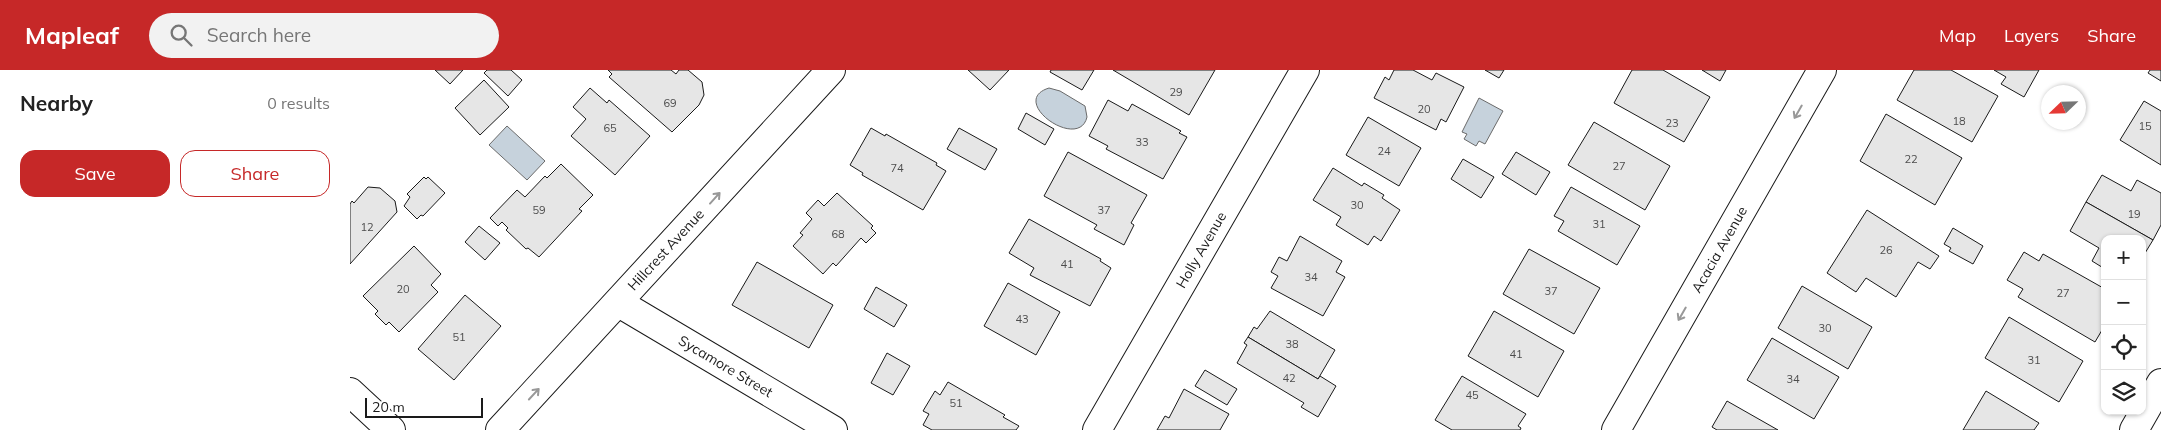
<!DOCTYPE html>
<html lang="en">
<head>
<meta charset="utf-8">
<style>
  :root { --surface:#fff; --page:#f2f2f2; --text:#222; --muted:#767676; --line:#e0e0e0; --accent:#c62828 }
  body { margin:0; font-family:Mulish,sans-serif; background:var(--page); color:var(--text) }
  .controls { position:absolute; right:15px; bottom:15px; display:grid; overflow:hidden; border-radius:10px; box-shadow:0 1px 4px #0004 }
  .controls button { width:45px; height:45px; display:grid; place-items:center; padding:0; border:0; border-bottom:1px solid var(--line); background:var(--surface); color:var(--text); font:25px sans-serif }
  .compass { position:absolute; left:1691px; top:15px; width:45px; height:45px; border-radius:50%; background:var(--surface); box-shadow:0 1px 4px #0004; rotate:247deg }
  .scale { position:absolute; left:15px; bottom:12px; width:118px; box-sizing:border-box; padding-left:5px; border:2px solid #1a1a1a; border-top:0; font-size:14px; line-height:18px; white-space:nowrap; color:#1a1a1a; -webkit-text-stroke:4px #fff; paint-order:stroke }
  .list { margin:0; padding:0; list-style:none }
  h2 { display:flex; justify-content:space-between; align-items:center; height:65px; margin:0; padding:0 20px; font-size:21px }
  h2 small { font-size:16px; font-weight:400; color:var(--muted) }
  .actions { display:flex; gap:10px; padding:15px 20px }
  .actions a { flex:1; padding:11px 0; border:1px solid var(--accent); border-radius:15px; text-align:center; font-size:18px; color:var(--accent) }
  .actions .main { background:var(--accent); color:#fff }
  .icon { flex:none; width:28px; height:28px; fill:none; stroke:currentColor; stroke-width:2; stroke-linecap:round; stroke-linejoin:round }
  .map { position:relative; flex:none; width:1811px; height:360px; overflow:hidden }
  header { display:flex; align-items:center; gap:30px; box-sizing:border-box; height:70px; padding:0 25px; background:var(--accent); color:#fff }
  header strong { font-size:24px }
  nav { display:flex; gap:28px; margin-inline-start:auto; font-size:18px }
  .search { width:350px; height:45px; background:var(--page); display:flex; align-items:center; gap:12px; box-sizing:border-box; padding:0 18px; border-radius:28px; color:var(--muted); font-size:19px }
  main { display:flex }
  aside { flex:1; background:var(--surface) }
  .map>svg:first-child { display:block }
</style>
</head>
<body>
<header>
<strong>Mapleaf</strong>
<div class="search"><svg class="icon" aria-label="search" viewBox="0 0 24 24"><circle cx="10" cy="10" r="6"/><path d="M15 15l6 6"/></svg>Search here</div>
<nav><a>Map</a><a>Layers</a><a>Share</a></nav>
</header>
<main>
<aside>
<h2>Nearby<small>0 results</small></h2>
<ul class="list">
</ul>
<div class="actions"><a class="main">Save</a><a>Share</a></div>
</aside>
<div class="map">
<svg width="1811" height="360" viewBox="0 0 1811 360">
  <rect width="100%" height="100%" fill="#fff"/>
  <g fill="#c6d2dc" stroke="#6a6a6a">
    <path d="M699 18 710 21 735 36 737 47C729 82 657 31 699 18Z"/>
    <polygon points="1129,28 1153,41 1135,74 1129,71 1126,76 1114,69 1117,64 1112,62"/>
    <polygon points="157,56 195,91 177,110 139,75"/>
  </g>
  <g fill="#e6e6e6" stroke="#1a1a1a">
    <polygon points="85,0 113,0 100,14"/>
    <polygon points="137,0 161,0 172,10 158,26 134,3"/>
    <polygon points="258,0 321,0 326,4 329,0 338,0 352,12 354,25 349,35 322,62 259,7 262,4"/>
    <polygon points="618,0 659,0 640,20"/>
    <polygon points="701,0 744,0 732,20 700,2"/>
    <polygon points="763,0 865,0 839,45"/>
    <polygon points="1044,0 1063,0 1082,10 1086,3 1114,17 1096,52 1091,49 1086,60 1024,28 1035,7 1039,10"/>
    <polygon points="1135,0 1154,0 1149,8"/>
    <polygon points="1282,0 1313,0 1360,27 1334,72 1264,33"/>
    <polygon points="1352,0 1376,0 1370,11"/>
    <polygon points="1564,0 1601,0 1648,26 1622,72 1547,30"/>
    <polygon points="1644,0 1689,0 1674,27 1651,14 1656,7"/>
    <polygon points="1800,0 1811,0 1811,11 1798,3"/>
    <polygon points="134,10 159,37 130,65 105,38"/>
    <polygon points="240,18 257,33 259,30 300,66 265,105 221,66 236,49 223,37"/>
    <polygon points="758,30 778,41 782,34 831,61 829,63 837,67 813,109 756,79 758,76 739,66"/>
    <polygon points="1794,31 1811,41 1811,95 1770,70"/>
    <polygon points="676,43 704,59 695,75 668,59"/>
    <polygon points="1536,44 1612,88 1585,135 1510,91"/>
    <polygon points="1018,47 1071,78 1049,116 996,85"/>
    <polygon points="1244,52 1320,96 1295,140 1218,95"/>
    <polygon points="521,58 535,66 536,64 587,93 586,95 596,101 573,140 512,105 513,103 500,95"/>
    <polygon points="609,58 647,79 635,100 597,79"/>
    <polygon points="718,82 797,125 781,153 784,155 774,175 744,159 747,155 694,126"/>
    <polygon points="1166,82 1200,102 1186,125 1152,104"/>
    <polygon points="1113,89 1144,107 1131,128 1101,109"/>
    <polygon points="211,94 243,125 229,139 232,141 189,187 178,178 176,179 156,160 158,158 152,152 148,156 140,148 167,120 175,127 195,106 197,108"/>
    <polygon points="983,98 1012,116 1014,113 1034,125 1032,128 1050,140 1031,171 1024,166 1018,175 986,155 991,147 963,130"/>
    <polygon points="1752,105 1781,121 1787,110 1811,123 1811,155 1803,170 1736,132"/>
    <polygon points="74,107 76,109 78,107 95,123 73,146 71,145 67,149 54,136 60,127 57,124"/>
    <polygon points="18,117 30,118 45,131 47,142 0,194 0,134 2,131 4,133"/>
    <polygon points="1221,117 1290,156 1267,195 1208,161 1214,151 1204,146"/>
    <polygon points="487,123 523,156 521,158 526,163 516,173 511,168 486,196 483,193 473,204 443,176 453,165 450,163 462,149 456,143 468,130 474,136"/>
    <polygon points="1736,132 1803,170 1792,188 1792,169 1755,169 1755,199 1742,191 1749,178 1720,161"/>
    <polygon points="1517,140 1589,186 1580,199 1568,192 1546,227 1516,208 1506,222 1477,203"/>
    <polygon points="679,149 751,189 750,191 761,198 740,236 680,205 684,198 659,183"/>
    <polygon points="129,156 150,173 135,190 115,172"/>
    <polygon points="1603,158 1633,176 1623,194 1599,181 1601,178 1594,174"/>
    <polygon points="950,166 992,191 986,202 995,207 973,246 921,218 928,206 921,202 929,187 937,191"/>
    <polygon points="64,176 91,204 81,215 88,222 49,262 39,252 36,255 25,244 28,241 13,226"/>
    <polygon points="1179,179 1250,218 1224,264 1153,224"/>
    <polygon points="1674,182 1689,191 1693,184 1755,219 1755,255 1745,272 1668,227 1673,219 1657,210"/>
    <polygon points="407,192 483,235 459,278 382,235"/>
    <polygon points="658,213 710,242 686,285 634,256"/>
    <polygon points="1452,216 1522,257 1498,299 1428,258"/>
    <polygon points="526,217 557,235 544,257 514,239"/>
    <polygon points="115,225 151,256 104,310 68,279"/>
    <polygon points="920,241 985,280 968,309 898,267 904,257 907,259"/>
    <polygon points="1144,241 1214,281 1188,327 1118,286"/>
    <polygon points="1659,247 1733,291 1709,332 1635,288"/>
    <polygon points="898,267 968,309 970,306 986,316 968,347 951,337 954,333 887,293 897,275 894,273"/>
    <polygon points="1422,268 1489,307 1464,349 1397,310"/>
    <polygon points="537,283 560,296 543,325 521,313"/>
    <polygon points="855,300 887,319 877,335 845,316"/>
    <polygon points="1112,306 1176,344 1168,356 1171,358 1170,360 1102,360 1085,350"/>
    <polygon points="598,312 655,345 653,347 669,356 666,360 582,360 573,355 579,344 573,341 585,321 590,325"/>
    <polygon points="834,319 879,344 870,360 807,360 815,346 819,348"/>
    <polygon points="1636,321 1689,353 1684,360 1613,360"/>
    <polygon points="1377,331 1428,360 1367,360 1362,357"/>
  </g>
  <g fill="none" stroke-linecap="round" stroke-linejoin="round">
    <g stroke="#1a1a1a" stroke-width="30">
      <g id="minor">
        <path id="s1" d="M269 233 483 360"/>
        <polyline points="0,322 41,360"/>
        <path id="s2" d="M150 360 481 0"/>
        <path id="s3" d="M747 360 955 0"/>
        <path id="s4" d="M1266 360 1472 0"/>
        <polyline points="1784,360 1811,313"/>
      </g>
    </g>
    <use href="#minor" stroke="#fff" stroke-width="28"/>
  </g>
  <defs><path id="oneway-shaft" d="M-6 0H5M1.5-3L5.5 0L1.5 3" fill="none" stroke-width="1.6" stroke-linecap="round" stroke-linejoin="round" transform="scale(1.25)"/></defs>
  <g stroke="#989898">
    <use href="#oneway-shaft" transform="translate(1448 42) rotate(120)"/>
    <use href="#oneway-shaft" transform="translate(365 128) rotate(-48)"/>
    <use href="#oneway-shaft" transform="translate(1332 244) rotate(120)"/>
    <use href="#oneway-shaft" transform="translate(184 324) rotate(-47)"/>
  </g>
  <g text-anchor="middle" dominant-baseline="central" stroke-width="4" stroke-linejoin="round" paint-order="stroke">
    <g font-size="11" fill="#4d4d4d">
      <text x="826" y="22">29</text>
      <text x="320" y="33">69</text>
      <text x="1074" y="39">20</text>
      <text x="1609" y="51">18</text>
      <text x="1322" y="53">23</text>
      <text x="1795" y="56">15</text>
      <text x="260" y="58">65</text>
      <text x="792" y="72">33</text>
      <text x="1034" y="81">24</text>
      <text x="1561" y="89">22</text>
      <text x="1269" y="96">27</text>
      <text x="547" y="98">74</text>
      <text x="1007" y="135">30</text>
      <text x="189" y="140">59</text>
      <text x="754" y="140">37</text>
      <text x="1784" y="144">19</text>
      <text x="1249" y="154">31</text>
      <text x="17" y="157">12</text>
      <text x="488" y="164">68</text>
      <text x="1536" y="180">26</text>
      <text x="717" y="194">41</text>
      <text x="961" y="207">34</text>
      <text x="53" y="219">20</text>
      <text x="1201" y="221">37</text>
      <text x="1713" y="223">27</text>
      <text x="672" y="249">43</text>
      <text x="1475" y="258">30</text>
      <text x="109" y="267">51</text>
      <text x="942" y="274">38</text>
      <text x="1166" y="284">41</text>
      <text x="1684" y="290">31</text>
      <text x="939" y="308">42</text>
      <text x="1443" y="309">34</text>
      <text x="1122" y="325">45</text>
      <text x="606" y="333">51</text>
    </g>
    <g font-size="14" fill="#1a1a1a" stroke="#fff">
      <text stroke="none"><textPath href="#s3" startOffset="208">Holly Avenue</textPath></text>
      <text stroke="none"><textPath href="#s4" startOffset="208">Acacia Avenue</textPath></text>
      <text stroke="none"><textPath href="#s2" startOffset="245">Hillcrest Avenue</textPath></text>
      <text stroke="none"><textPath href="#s1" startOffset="124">Sycamore Street</textPath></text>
    </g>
  </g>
</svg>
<div class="controls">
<button>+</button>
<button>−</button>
<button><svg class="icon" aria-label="locate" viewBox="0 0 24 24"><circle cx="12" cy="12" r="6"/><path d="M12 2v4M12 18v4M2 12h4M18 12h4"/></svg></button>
<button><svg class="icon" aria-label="layers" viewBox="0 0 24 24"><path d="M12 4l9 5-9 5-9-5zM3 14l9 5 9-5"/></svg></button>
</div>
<svg class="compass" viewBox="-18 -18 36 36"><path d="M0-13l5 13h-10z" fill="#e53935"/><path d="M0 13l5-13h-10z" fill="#767676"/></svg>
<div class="scale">20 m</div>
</div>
</main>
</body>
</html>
